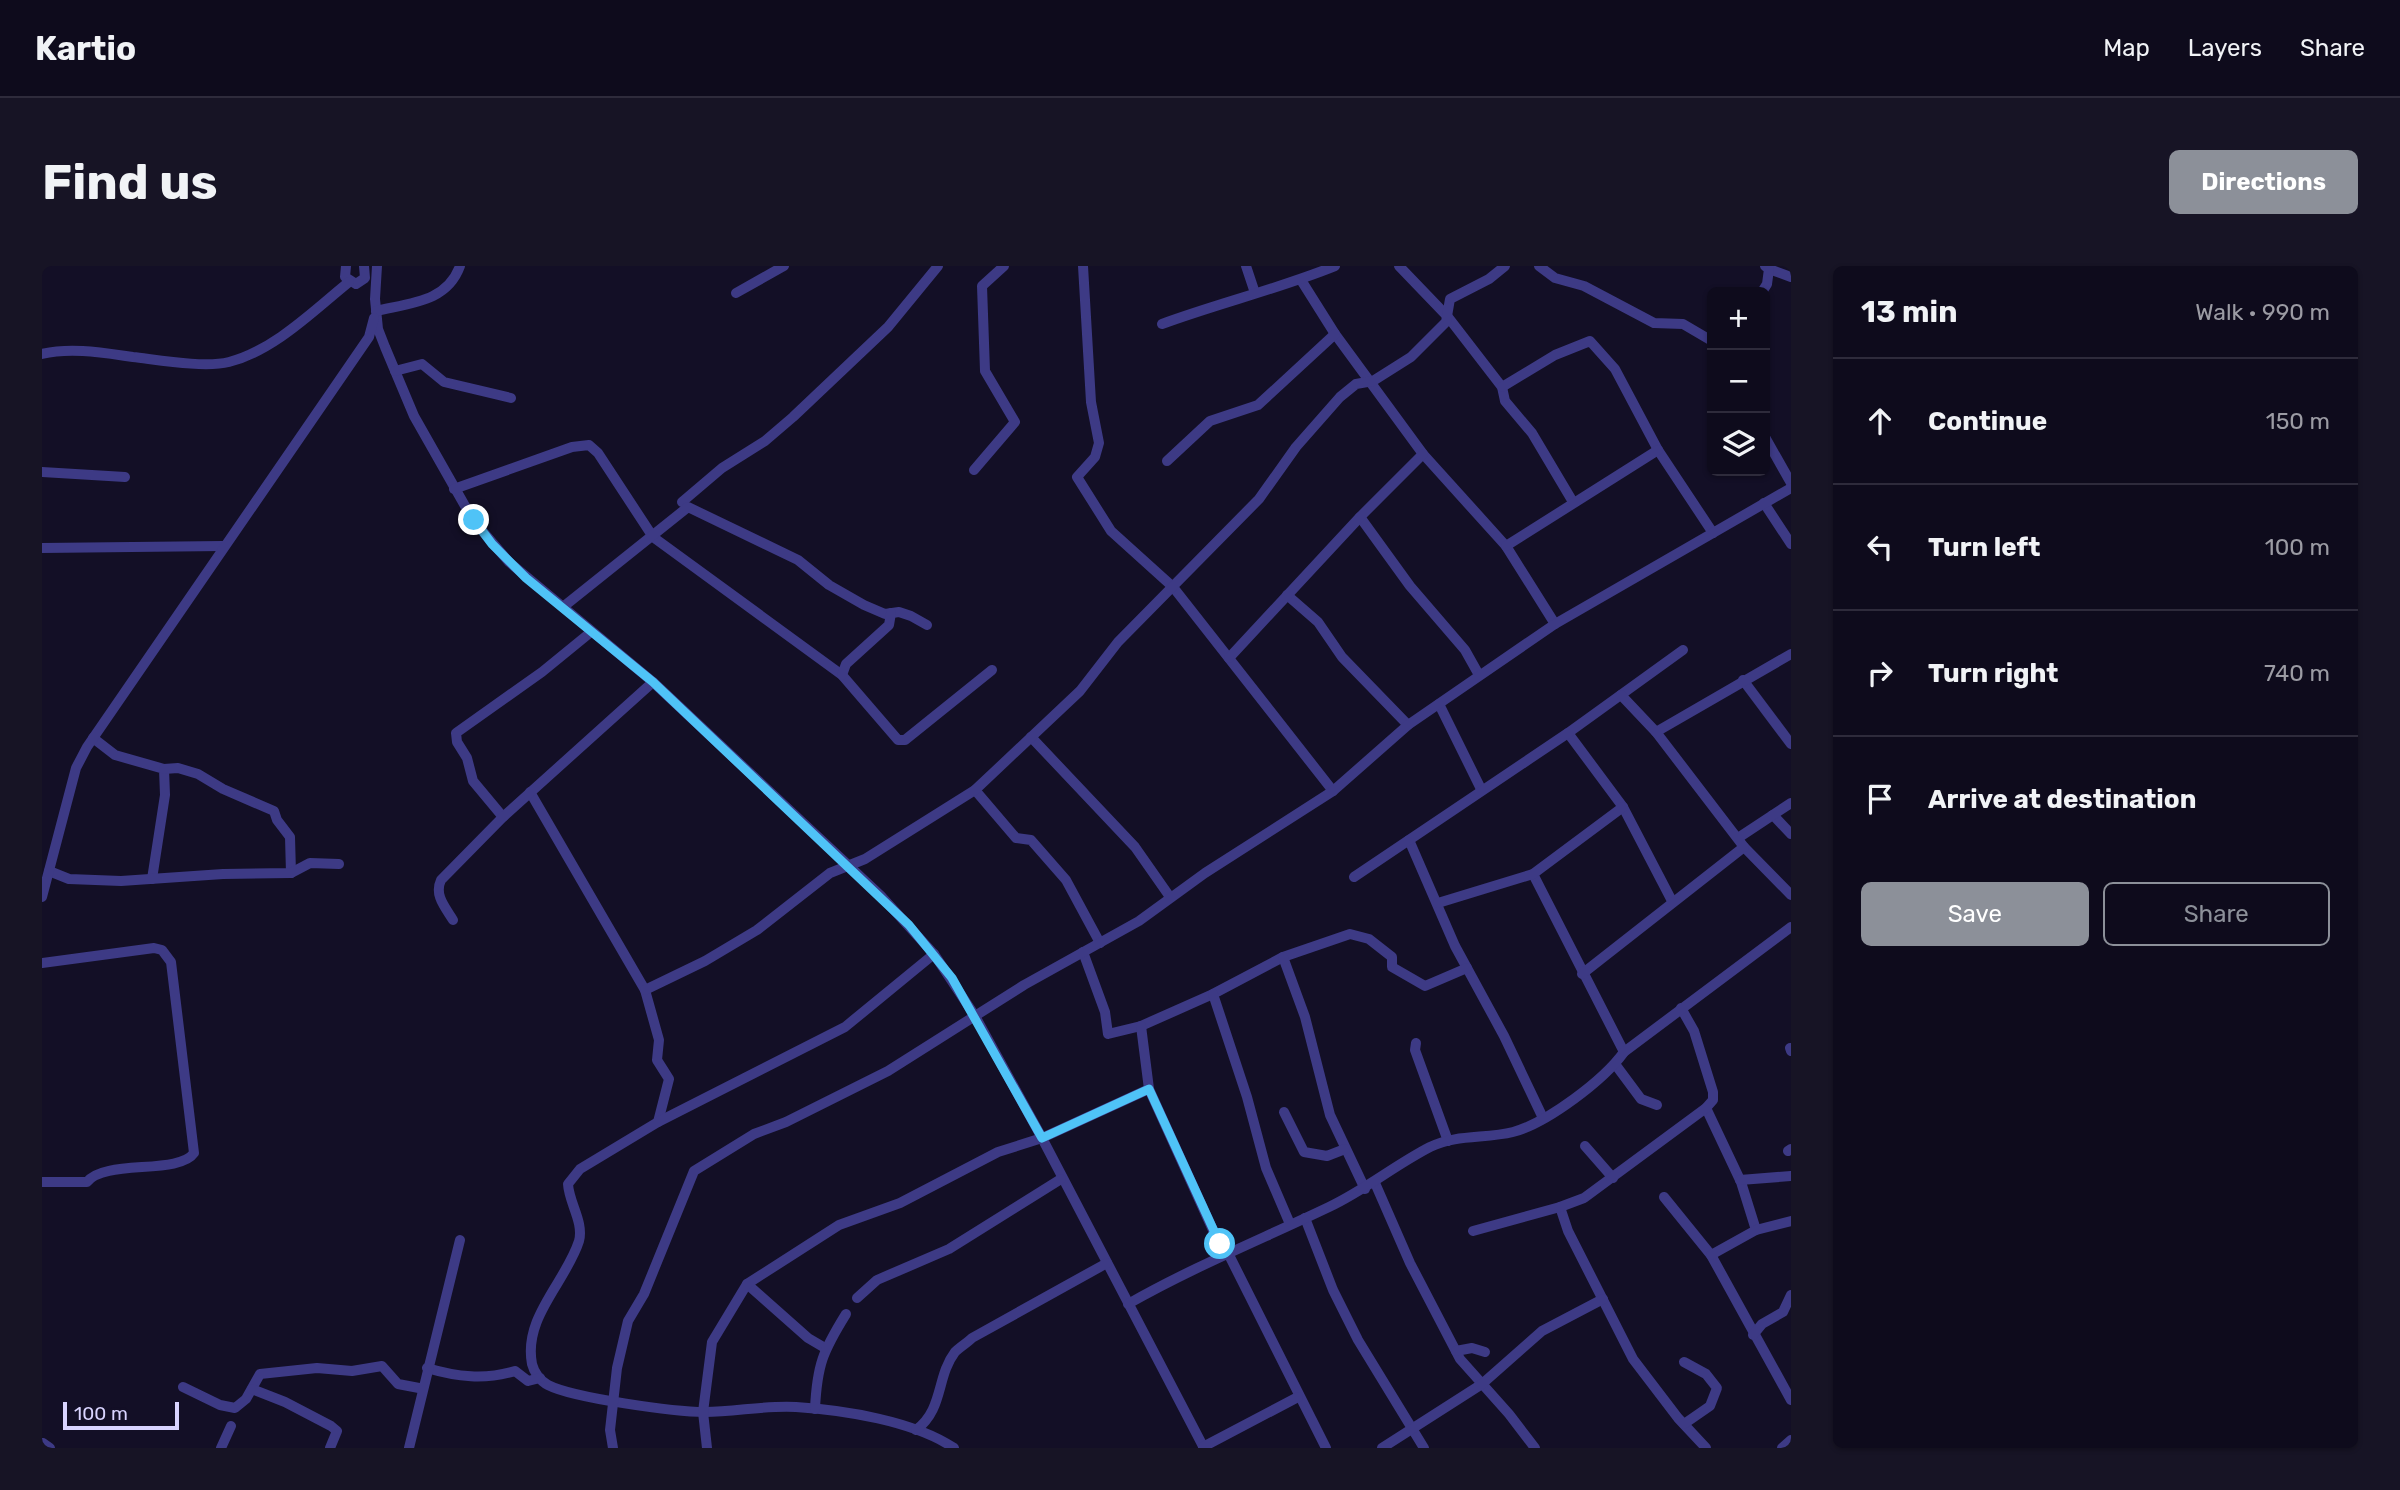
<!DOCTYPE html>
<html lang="en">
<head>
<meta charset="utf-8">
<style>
  :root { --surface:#0e0b1c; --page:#171425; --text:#f1f3f6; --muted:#9b9ba3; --line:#2e2b3b; --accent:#8c9099 }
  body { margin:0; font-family:Rubik,sans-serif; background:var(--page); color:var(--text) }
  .controls { position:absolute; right:21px; top:21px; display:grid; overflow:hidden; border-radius:10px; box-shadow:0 2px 5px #0004 }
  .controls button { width:63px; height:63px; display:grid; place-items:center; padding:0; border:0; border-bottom:2px solid var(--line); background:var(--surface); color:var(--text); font:35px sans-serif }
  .scale { position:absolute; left:21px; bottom:18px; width:116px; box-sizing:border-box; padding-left:7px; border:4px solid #d9d4ff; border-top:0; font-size:19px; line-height:24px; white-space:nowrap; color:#d9d4ff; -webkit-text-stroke:5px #130f26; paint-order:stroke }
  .stop { position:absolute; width:21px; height:21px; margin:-16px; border:5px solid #4fc3f7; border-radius:50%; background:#fff }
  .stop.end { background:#4fc3f7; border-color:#fff; box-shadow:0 2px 7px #0008 }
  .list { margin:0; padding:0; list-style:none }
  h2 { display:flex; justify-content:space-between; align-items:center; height:91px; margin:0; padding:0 28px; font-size:30px }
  h2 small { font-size:23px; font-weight:400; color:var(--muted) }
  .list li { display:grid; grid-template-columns:46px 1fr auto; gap:21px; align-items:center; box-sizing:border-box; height:126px; padding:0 28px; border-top:2px solid var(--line) }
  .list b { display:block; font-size:26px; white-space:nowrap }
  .list em { font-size:23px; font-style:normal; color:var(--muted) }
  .actions { display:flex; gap:14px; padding:21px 28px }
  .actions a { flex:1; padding:16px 0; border:2px solid var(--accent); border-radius:10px; text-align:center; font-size:24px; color:var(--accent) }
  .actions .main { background:var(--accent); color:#fff }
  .icon { flex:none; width:38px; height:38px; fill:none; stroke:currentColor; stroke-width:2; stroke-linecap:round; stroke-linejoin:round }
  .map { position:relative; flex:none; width:1749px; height:1182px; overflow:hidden; border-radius:10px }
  header { display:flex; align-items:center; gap:42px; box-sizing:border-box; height:98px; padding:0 35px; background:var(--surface); border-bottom:2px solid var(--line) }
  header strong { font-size:33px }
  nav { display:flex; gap:38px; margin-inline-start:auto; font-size:24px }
  .intro { display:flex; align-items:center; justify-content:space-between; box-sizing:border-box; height:168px; padding:0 42px }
  h1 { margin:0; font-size:49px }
  .button { padding:18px 32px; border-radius:10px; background:var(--accent); color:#fff; font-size:24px; font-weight:700 }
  main { display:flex; gap:42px; padding:0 42px }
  aside { flex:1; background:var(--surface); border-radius:10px; box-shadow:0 2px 5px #0004 }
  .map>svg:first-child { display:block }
</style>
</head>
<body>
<header>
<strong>Kartio</strong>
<nav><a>Map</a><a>Layers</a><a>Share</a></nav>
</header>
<div class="intro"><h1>Find us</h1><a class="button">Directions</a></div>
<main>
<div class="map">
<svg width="1749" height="1182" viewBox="0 0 1749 1182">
  <rect width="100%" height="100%" fill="#130f26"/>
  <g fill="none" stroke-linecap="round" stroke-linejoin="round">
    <g stroke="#3d3a85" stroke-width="10">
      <polyline points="304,0 303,11 314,18 323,12 322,0"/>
      <polyline points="335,0 333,33 336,63 343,81 372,150 431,254 467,296 611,416 840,631 892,688 933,750 1000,872 1162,1182"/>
      <polyline points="1041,0 1049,136 1057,177 1053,191 1035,211 1069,265 1131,321 1291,525"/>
      <polyline points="1204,0 1213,27"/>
      <polyline points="1357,0 1406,51 1460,121 1463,135 1490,167 1531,236"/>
      <polyline points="1497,0 1513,12 1542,20 1612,57 1641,58 1670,75"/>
      <polyline points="1727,3 1749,11"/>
      <polyline points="1259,14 1293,68 1381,188 1464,280 1513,358"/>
      <polyline points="1720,26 1725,18 1727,3 1723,0"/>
      <polyline points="694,27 742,0"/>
      <path d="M334 45C368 37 405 36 418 0"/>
      <path d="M1120 58C1177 37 1236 23 1293 0"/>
      <path d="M0 88C29 81 62 87 91 91 117 94 162 102 187 96 233 84 272 44 307 16"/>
      <polyline points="353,105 380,98 402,116 469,132"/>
      <polyline points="1460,121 1513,89 1548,75 1573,103 1616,184 1671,267"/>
      <polyline points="1723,171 1749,217"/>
      <polyline points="1125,195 1168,155 1216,139 1293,68"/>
      <polyline points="932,204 973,156 943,105 940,20 962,0"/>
      <polyline points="0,206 83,211"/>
      <polyline points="412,223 530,181 547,179 556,187 611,271 800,409 856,474 863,474 950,404"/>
      <polyline points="640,236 680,202 723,175 751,151 846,61 896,0"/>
      <polyline points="1722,237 1749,278"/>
      <polyline points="1318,251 1368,320 1423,384 1437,409"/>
      <polyline points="1464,280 1616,184"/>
      <polyline points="0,282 181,280"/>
      <polyline points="1245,329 1276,356 1300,391 1366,459"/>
      <polyline points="521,341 646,241 756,294 787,319 822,339 843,348 857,346 869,350 885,359"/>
      <polyline points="1187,392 1318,251 1381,188"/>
      <polyline points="800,409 804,398 847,359 849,347"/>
      <polyline points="1701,414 1749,478"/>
      <polyline points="1397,438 1439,523"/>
      <polyline points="1614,466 1749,388"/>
      <polyline points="1526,467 1581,541 1630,635"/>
      <polyline points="989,471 1093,581 1128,631"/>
      <polyline points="51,472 73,489 122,503 123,529 110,613"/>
      <polyline points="122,503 136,502 156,508 181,523 232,545 235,554 248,571 249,607"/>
      <polyline points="933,524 974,572 989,574 1024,614 1058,677"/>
      <polyline points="488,526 603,724 617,774 615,794 627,813 616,856"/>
      <polyline points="1731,549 1749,568"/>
      <polyline points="461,551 431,515 425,492 415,476 414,467 500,406 549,366"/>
      <polyline points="1696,572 1749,537"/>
      <polyline points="1367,574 1413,680 1462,770 1501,852"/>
      <polyline points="1702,581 1749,629"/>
      <polyline points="7,605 27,613 79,615 181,608 249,607 268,597 297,598"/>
      <polyline points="1491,608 1582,786"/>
      <polyline points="1312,611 1526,467 1641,384"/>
      <polyline points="0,631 34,502 45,481 327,71 332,52"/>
      <polyline points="1396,637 1491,608 1581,541"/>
      <path d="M411 654C403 641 392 629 399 614L461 551 611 416"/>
      <polyline points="1041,686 1063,746 1066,768 1099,760 1171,728 1241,691 1308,668 1327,673 1350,691 1350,701 1383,720 1425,702"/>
      <path d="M892 688 803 761 616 856 538 903 526 918C527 937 542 956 537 975 524 1016 481 1051 490 1098 492 1106 498 1115 506 1119 531 1132 633 1146 663 1146 693 1146 724 1139 754 1141 802 1144 872 1155 912 1182"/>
      <polyline points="1241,691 1263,751 1288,849 1323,923"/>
      <path d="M0 697 112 682 120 684 129 696 152 887C137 909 62 893 45 916H0"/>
      <polyline points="1540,708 1702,581 1614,466 1579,429"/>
      <polyline points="603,724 663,695 715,664 788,607 823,593 933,524 1038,425 1076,376 1217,233 1254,181 1298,131 1314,118 1331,115 1369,91 1404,56 1408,33 1447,13 1463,0"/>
      <polyline points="1171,728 1205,831 1224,902 1248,958"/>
      <polyline points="1099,760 1107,823 1175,973 1186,987 1284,1182"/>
      <polyline points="1374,777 1373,784 1406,875"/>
      <polyline points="1748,782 1749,785"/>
      <polyline points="1573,798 1599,833 1615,839"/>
      <polyline points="1664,842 1699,916 1714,964"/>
      <polyline points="1242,846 1262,886 1285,890 1303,883"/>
      <polyline points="1543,880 1571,912"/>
      <polyline points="1746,885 1749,883"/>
      <polyline points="1698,914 1749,910"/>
      <polyline points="1333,917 1368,997 1418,1093 1467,1148 1493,1182"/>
      <polyline points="1622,931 1669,989 1749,1134"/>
      <polyline points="1518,941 1526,965 1591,1093 1636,1152 1664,1182"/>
      <polyline points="1263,952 1291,1024 1316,1074 1382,1182"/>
      <polyline points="1431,965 1518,941 1542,932 1664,842 1671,834 1671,826 1652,765 1639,742"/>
      <polyline points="1669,989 1714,964 1749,955"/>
      <polyline points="705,1018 766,1072 783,1082"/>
      <polyline points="815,1032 835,1014 907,983 1019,913"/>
      <path d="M1086 1038C1151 1001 1220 973 1287 941 1323 924 1353 899 1388 881 1415 868 1443 873 1471 866 1505 857 1562 814 1582 786L1749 661"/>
      <polyline points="1711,1069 1720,1058 1741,1046 1749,1029"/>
      <polyline points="1414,1085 1430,1082 1443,1086"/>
      <polyline points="1642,1096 1664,1108 1675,1122 1668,1140 1642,1158"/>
      <path d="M385 1102C415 1111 443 1114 473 1105L486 1115 498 1112"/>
      <polyline points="141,1121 178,1139 193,1142 204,1133 218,1108 275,1102 310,1105 340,1100 356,1118 377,1122"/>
      <polyline points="210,1123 243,1136 289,1160 295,1165 288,1182"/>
      <path d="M773 1143C775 1099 781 1085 804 1048"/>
      <path d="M874 1164C902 1143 894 1111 913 1086 918 1081 925 1077 930 1072L1065 997"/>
      <polyline points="1,1177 8,1182"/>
      <polyline points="1161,1181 1256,1131"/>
      <polyline points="179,1182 189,1160"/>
      <polyline points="367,1182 418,974"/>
      <polyline points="571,1182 568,1164 575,1102 586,1055 602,1028 652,905 712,868 744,856 846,805 982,719 1097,655 1163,607 1291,525 1366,459 1513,358 1749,222"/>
      <polyline points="665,1182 661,1146 670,1076 705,1018 797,959 858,937 956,886 1000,872 1107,823"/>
      <polyline points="1340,1182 1440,1118 1500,1065 1561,1033"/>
      <polyline points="1740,1182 1749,1174"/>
    </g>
  </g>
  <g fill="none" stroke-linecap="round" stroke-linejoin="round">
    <polyline stroke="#4fc3f7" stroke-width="9" points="432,254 450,278 484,312 611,416 867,659 910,712 1000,872 1107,823 1178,978"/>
  </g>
</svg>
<div class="controls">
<button>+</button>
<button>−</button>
<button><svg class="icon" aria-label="layers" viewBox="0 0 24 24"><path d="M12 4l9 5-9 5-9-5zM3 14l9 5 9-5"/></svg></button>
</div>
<div class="scale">100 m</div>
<div class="stop" style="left:1178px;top:978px"></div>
<div class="stop end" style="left:432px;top:254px"></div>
</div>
<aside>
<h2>13 min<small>Walk · 990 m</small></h2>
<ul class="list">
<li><svg class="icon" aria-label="ahead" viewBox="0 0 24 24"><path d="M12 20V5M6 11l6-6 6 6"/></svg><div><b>Continue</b></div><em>150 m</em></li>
<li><svg class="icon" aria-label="left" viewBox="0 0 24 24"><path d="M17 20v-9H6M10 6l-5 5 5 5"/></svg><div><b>Turn left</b></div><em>100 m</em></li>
<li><svg class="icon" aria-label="right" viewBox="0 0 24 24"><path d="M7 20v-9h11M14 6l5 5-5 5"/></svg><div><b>Turn right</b></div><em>740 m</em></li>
<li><svg class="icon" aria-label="arrive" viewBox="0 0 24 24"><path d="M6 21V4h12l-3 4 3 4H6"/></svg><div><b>Arrive at destination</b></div></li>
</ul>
<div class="actions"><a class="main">Save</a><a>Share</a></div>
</aside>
</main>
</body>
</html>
